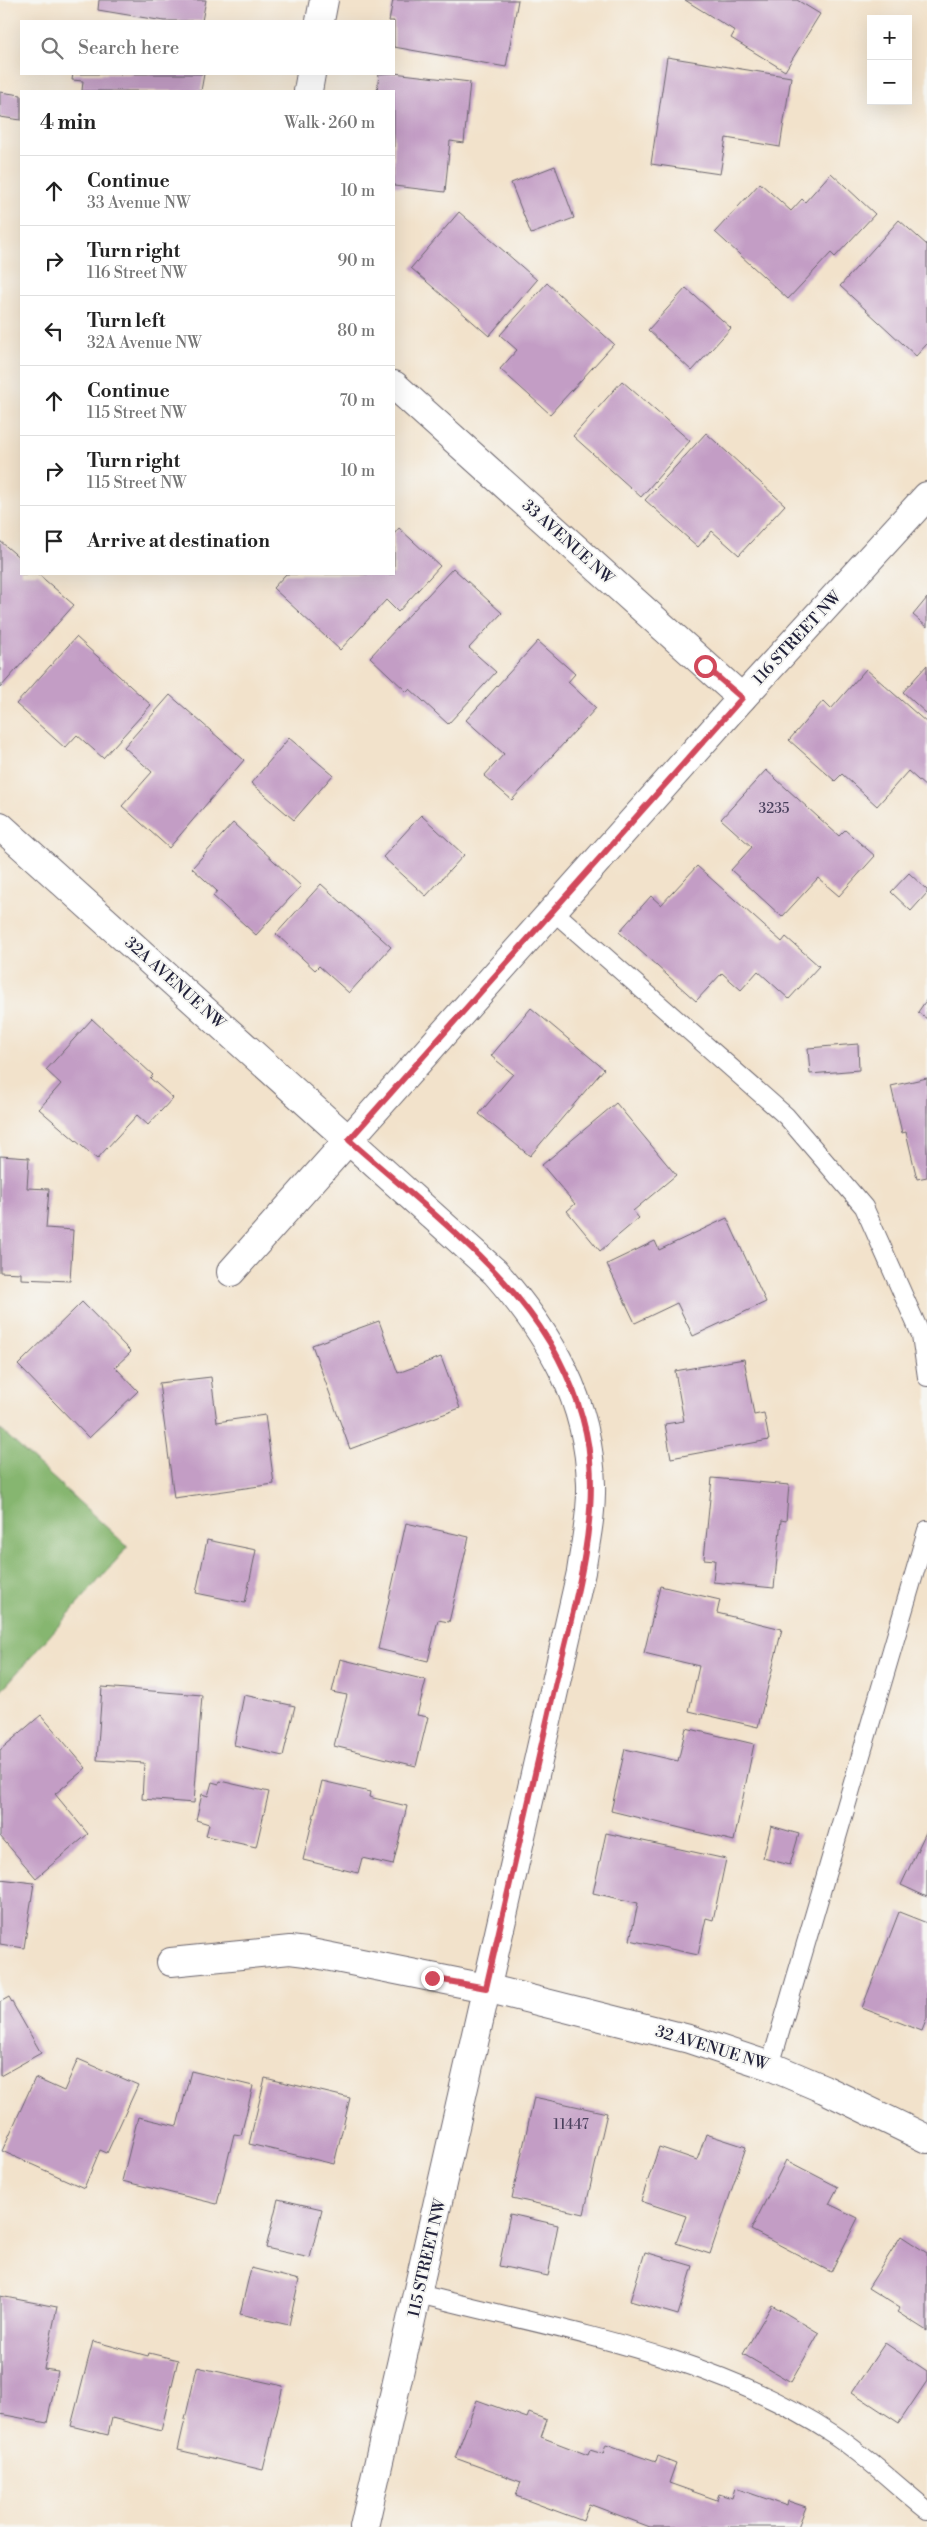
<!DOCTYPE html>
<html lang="en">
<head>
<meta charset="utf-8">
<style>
  :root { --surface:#fff; --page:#f6f6f6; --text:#222; --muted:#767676; --line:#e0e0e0 }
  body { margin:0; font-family:"Libre Bodoni",serif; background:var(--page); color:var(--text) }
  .controls { position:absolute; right:15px; top:15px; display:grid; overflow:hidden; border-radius:0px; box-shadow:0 5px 20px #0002 }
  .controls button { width:45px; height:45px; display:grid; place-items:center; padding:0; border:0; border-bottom:1px solid var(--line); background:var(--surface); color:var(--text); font:25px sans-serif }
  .stop { position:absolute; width:15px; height:15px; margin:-11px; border:4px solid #d1495b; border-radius:50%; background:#fff }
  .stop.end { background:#d1495b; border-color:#fff; box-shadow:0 1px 5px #0008 }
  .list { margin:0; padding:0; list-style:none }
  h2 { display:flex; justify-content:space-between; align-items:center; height:65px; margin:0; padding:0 20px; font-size:21px }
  h2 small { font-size:16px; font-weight:400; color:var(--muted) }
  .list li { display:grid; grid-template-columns:32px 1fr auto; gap:15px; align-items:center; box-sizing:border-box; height:70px; padding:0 20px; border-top:1px solid var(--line) }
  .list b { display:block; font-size:19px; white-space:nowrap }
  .list p { margin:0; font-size:16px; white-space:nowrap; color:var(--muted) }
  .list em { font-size:16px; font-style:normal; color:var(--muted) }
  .icon { flex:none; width:28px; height:28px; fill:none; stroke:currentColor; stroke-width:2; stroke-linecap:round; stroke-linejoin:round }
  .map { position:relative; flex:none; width:927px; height:2527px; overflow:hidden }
  .search { position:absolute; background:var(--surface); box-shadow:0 5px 20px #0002; left:20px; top:20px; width:375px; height:55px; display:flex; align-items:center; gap:12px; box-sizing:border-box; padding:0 18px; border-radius:0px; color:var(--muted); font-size:19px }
  .panel { position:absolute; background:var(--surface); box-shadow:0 5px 20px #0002; left:20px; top:90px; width:375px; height:485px; border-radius:0px }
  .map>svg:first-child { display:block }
</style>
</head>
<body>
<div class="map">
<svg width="927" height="2527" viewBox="0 0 927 2527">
  <rect width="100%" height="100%" fill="#f6f6f2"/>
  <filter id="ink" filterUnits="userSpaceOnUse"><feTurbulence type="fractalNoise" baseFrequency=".02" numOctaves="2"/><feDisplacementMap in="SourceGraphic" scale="10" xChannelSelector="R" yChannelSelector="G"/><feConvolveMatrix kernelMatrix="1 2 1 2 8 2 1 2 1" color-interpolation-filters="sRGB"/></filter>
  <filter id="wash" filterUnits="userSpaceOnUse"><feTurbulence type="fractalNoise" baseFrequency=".0096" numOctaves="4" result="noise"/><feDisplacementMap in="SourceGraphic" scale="20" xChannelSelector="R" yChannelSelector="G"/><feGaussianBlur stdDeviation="1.12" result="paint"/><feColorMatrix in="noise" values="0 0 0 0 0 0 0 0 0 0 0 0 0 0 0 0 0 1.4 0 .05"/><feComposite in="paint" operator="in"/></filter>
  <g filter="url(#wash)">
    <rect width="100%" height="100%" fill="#f2e2cb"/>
    <polygon fill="#86b66f" stroke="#546c55" points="0,1429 128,1547 0,1692"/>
    <g id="blocks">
      <g fill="#c39dc5">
        <polygon points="99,0 206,0 202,21 164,21 98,10"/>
        <polygon points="393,0 518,0 506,67 394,47 394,21 389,21"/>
        <polygon points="685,0 797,0 820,14 785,71 731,38 735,31"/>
        <polygon points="667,57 791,77 780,147 726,138 720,174 651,164"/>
        <polygon points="73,74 204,74 201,91 82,91 83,81 72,80"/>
        <polygon points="379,74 394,73 470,82 464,143 450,141 445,192 394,186 394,91 377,91"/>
        <polygon points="0,92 21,95 21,120 0,117"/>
        <polygon points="555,166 574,218 531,234 511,183"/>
        <polygon points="831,173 875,214 835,257 831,253 788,299 715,232 760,183 791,211 802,199 805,202"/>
        <polygon points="459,212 537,280 489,336 411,268"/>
        <polygon points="899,220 927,245 927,344 916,356 840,286"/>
        <polygon points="547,283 614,344 550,414 500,369 517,350 500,335"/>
        <polygon points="686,288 731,328 692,371 648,330"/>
        <polygon points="622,381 690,441 641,497 573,436"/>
        <polygon points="706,433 785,505 739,555 712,531 698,547 645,500"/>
        <polygon points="399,528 440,566 398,612 386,600 340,650 273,588 286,574 394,574 394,534"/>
        <polygon points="0,541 21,559 21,574 38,574 74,605 0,688"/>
        <polygon points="453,568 502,613 469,648 496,672 448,724 410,689 407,692 370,657"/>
        <polygon points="927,598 927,627 913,615"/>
        <polygon points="76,637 151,705 103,758 77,735 65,748 16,704"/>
        <polygon points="538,641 575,674 568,682 596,708 512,800 484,776 504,754 466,720"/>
        <polygon points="927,665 927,714 903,692"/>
        <polygon points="866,669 927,723 927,788 908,771 877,806 842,774 835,781 789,740 823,701 831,709"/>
        <polygon points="170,695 244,760 169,848 122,806 152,772 124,747"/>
        <polygon points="289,738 333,775 294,820 251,783"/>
        <polygon points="766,770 839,836 845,830 875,856 839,896 818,878 782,917 731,870 752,847 721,819"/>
        <polygon points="421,815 464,855 426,896 383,857"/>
        <polygon points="233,823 301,886 256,935 213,896 217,891 192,868"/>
        <polygon points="697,866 782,942 786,937 819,966 789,999 758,971 741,990 722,973 696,1001 619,932 651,896 661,905"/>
        <polygon points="909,873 927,890 927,893 911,911 891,892"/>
        <polygon points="321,884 391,947 349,993 319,966 315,970 276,934"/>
        <polygon points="927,999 927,1019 918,1012"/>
        <polygon points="531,1008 604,1069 530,1156 479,1114 513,1074 491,1056"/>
        <polygon points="92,1019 153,1075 150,1078 173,1098 148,1125 137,1115 97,1159 39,1109 61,1084 46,1070"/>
        <polygon points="858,1044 859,1070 810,1074 808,1048"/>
        <polygon points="927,1078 927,1177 917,1179 906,1132 902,1133 891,1086"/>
        <polygon points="616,1103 676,1175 633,1211 639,1218 600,1251 567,1211 575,1204 542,1165"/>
        <polygon points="0,1156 29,1158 27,1188 49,1189 46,1228 73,1230 70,1281 21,1279 21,1273 0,1272"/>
        <polygon points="727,1218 766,1302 693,1336 677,1303 635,1323 607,1264 655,1241 659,1250"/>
        <polygon points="82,1302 131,1352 115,1367 138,1391 89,1438 18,1365"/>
        <polygon points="379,1321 398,1373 441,1357 460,1408 350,1449 312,1345"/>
        <polygon points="744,1359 754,1415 764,1413 769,1440 671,1458 665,1424 684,1421 675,1371"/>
        <polygon points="211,1377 217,1422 265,1415 274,1484 174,1498 159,1383"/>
        <polygon points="712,1478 789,1485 786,1521 781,1520 774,1588 713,1582 715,1560 704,1559"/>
        <polygon points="406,1523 469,1537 449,1622 438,1620 428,1661 378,1649"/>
        <polygon points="207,1540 256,1550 245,1603 196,1593"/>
        <polygon points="660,1586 720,1600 717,1613 782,1629 758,1727 689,1711 699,1666 644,1653"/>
        <polygon points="340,1659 426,1680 417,1715 428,1717 416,1766 334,1746 347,1695 332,1692"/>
        <polygon points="102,1687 202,1695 194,1803 142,1799 144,1763 97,1760"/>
        <polygon points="244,1695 295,1706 283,1756 234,1745"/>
        <polygon points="41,1715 86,1768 55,1794 88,1834 36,1878 0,1836 0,1750"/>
        <polygon points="686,1728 754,1744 734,1841 611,1811 625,1749 678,1761"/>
        <polygon points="220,1781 269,1792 256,1847 206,1836 209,1824 196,1820 202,1794 208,1796 212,1782 219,1784"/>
        <polygon points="322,1781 370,1792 369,1797 407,1806 393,1865 362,1858 358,1873 303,1860"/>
        <polygon points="771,1826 799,1834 790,1865 763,1858"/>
        <polygon points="927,1830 927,1897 901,1885"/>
        <polygon points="606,1833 726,1859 713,1920 706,1918 698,1955 630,1940 638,1903 593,1893"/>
        <polygon points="0,1879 34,1883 24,1948 0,1944"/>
        <polygon points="899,1912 927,1923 927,2018 922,2031 862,2008"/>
        <polygon points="9,1997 41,2053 0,2076 0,2002"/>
        <polygon points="78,2059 138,2085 107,2153 100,2150 84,2188 2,2151 35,2078 64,2091"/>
        <polygon points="191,2071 253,2086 241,2135 234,2134 217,2204 122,2181 138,2117 177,2126"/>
        <polygon points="265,2078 350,2098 334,2164 249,2144"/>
        <polygon points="534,2097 607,2113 584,2214 512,2198"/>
        <polygon points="706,2134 746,2147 710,2254 676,2243 686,2216 641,2201 659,2147 697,2160"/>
        <polygon points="786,2160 838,2187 829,2204 858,2218 831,2272 751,2230"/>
        <polygon points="278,2199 322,2209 310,2258 266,2248"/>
        <polygon points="510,2214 558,2225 548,2276 499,2266"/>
        <polygon points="901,2236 927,2253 927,2331 897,2312 900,2308 868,2288"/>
        <polygon points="645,2252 693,2266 678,2315 630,2301"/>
        <polygon points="251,2268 299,2280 289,2325 240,2314"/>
        <polygon points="0,2296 57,2307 44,2369 58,2371 47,2423 0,2414"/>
        <polygon points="772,2305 819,2333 791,2382 743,2354"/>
        <polygon points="93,2341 148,2356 149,2353 178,2360 161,2431 112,2418 108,2435 71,2426"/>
        <polygon points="885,2343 927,2371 927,2381 899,2423 852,2392"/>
        <polygon points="197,2367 283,2386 263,2470 178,2450"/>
        <polygon points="477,2400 527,2418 529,2413 547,2420 541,2437 588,2455 590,2450 603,2454 606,2445 656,2462 658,2456 676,2463 669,2483 717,2500 719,2494 732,2498 735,2488 787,2506 788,2501 806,2507 798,2527 650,2527 589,2504 583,2521 516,2496 521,2482 455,2458"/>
      </g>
    </g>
  </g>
  <g filter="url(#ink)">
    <use href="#blocks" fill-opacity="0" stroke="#6b656d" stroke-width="1"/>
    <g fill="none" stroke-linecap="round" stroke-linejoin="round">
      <g stroke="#6b656d" stroke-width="20">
        <g id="service">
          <polyline points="552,910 786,1116 864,1207 921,1335 927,1377"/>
          <polyline points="770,2066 927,1530"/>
          <path d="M419 2294C557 2330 712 2354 833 2434 866 2456 896 2485 927 2510"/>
        </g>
      </g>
      <g stroke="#6b656d" stroke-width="30">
        <g id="minor">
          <polyline points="320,21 324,0"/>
          <polyline points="308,91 311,74"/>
          <polyline points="394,385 742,698"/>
          <path d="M0 826 495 1272C550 1335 589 1399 591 1485 592 1514 585 1544 581 1572L364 2527"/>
          <polyline points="231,1272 742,698 927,496"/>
          <polyline points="171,1962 290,1950 306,1952 486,1988 689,2039 770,2066 824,2089 927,2139"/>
        </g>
      </g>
      <use href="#service" stroke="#fff" stroke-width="18"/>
      <use href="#minor" stroke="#fff" stroke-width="28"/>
    </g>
  </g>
  <g fill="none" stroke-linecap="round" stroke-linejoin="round" filter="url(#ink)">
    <path stroke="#d1495b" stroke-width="6" d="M432 1978 486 1988C509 1888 532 1787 555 1686 572 1613 596 1536 590 1460 587 1420 570 1378 550 1343 504 1265 416 1200 349 1140L742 698 705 666"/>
  </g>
  <g text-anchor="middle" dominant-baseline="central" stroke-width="4" stroke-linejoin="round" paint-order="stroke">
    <g font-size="14" fill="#4a415e">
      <text x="774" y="809">3235</text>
      <text x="571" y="2125">11447</text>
    </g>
    <g font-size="16" fill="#22223b" stroke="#f6f6f2">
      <text transform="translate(568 542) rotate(42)">33 AVENUE NW</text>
      <text transform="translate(797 638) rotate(-47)">116 STREET NW</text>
      <text transform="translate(175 983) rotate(42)">32A AVENUE NW</text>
      <text transform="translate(712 2048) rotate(17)">32 AVENUE NW</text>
      <text transform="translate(427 2258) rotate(-77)">115 STREET NW</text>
    </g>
  </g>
</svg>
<div class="controls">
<button>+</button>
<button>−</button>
</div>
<div class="stop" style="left:705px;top:666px"></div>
<div class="stop end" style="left:432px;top:1978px"></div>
<div class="search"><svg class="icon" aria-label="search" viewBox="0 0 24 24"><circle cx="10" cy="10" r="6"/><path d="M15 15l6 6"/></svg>Search here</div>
<section class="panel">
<h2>4 min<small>Walk · 260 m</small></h2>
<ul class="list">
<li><svg class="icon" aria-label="ahead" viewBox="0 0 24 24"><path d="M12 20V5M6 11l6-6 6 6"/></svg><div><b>Continue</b><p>33 Avenue NW</p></div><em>10 m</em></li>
<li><svg class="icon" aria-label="right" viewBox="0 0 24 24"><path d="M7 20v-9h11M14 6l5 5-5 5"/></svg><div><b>Turn right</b><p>116 Street NW</p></div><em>90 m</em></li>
<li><svg class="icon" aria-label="left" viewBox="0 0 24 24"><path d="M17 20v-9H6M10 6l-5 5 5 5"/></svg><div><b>Turn left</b><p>32A Avenue NW</p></div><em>80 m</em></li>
<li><svg class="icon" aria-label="ahead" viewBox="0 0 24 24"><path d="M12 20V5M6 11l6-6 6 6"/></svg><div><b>Continue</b><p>115 Street NW</p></div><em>70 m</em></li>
<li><svg class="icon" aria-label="right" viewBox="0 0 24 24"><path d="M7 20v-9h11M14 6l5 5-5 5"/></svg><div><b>Turn right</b><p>115 Street NW</p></div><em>10 m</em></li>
<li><svg class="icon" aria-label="arrive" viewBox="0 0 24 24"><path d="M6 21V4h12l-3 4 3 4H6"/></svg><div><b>Arrive at destination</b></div></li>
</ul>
</section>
</div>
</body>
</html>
